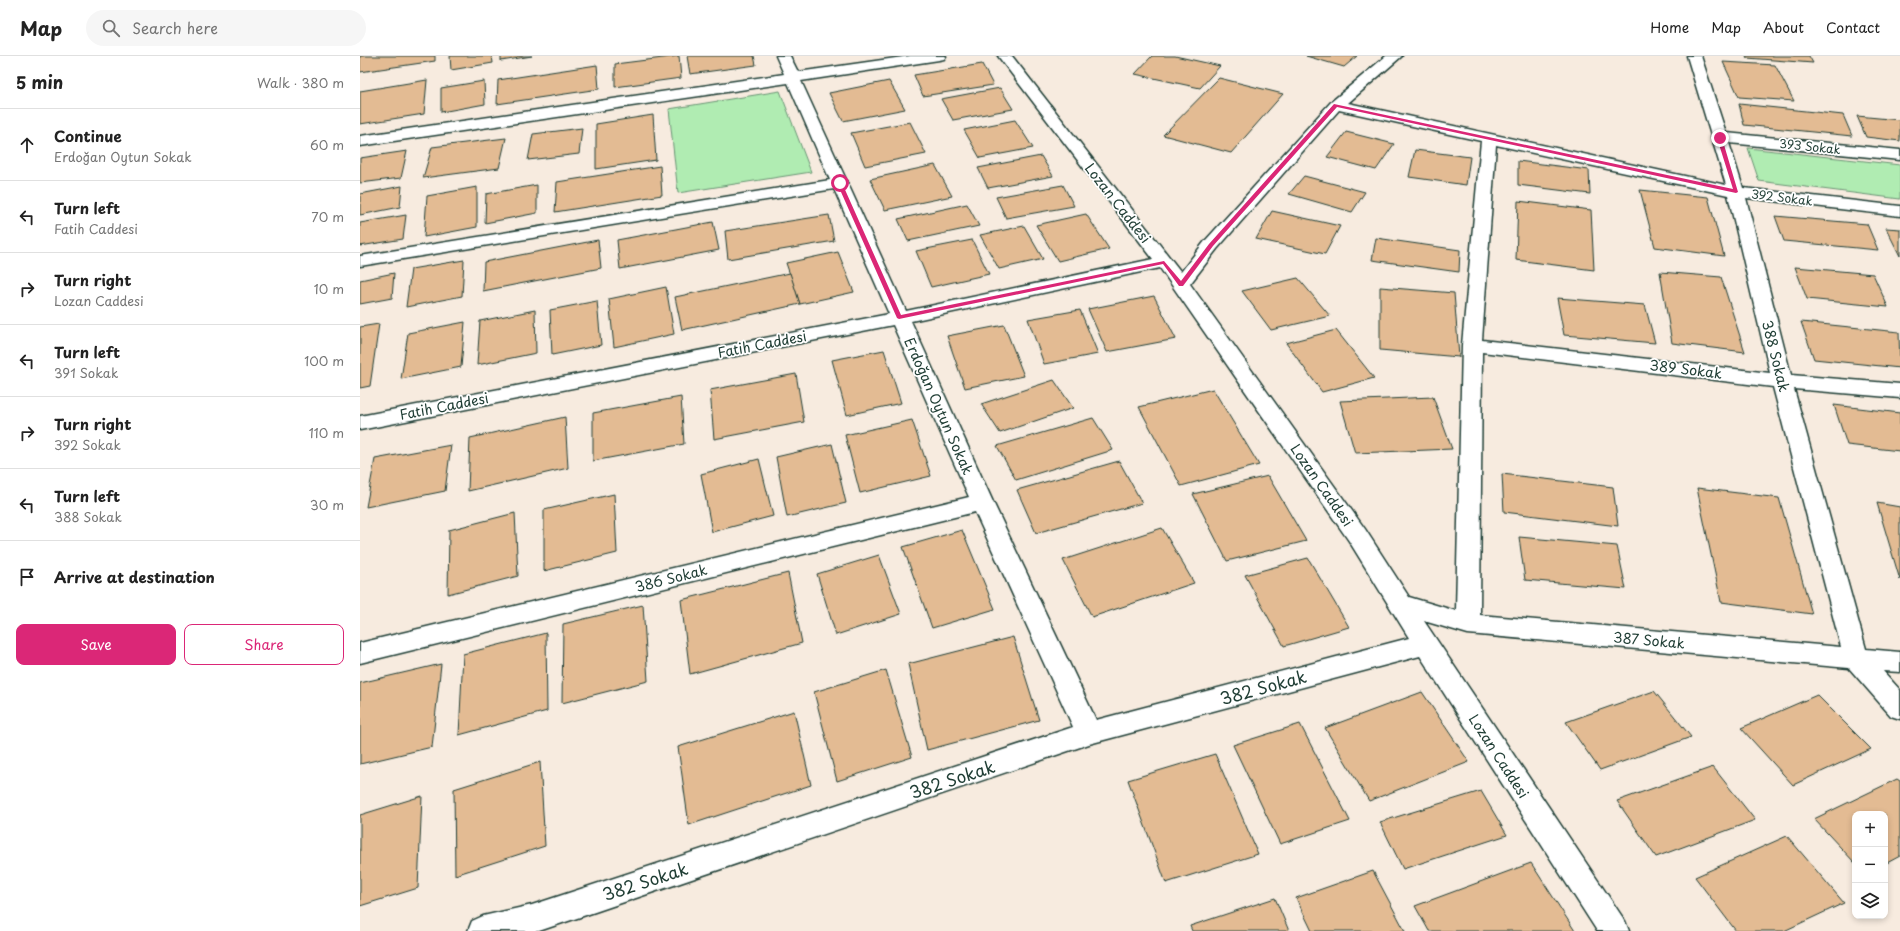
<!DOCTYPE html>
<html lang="en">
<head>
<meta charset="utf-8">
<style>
  :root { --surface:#fff; --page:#f6f6f6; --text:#222; --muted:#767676; --line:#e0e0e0; --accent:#db2777 }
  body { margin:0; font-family:"Playpen Sans",sans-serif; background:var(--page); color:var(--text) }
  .controls { position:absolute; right:12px; bottom:12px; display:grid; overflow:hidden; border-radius:8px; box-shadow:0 2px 6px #0003 }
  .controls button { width:36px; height:36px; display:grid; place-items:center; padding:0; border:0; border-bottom:1px solid var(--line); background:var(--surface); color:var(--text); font:20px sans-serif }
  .stop { position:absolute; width:12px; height:12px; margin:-9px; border:3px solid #db2777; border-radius:50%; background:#fff }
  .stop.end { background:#db2777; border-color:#fff; box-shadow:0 1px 4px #0008 }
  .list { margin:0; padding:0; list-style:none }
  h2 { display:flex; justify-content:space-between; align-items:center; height:52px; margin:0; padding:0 16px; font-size:17px }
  h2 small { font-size:13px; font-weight:400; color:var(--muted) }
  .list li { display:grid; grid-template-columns:26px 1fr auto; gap:12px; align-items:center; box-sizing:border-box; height:72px; padding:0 16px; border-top:1px solid var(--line) }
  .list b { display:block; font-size:15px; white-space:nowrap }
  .list p { margin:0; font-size:13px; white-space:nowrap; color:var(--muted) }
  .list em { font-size:13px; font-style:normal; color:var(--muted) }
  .actions { display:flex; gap:8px; padding:12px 16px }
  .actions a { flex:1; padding:9px 0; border:1px solid var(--accent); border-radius:8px; text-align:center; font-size:14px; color:var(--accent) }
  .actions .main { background:var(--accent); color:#fff }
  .icon { flex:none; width:22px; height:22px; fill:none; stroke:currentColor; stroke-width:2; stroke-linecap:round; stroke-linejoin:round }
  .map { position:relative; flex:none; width:1540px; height:875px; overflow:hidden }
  header { display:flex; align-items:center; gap:24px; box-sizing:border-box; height:56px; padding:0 20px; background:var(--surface); border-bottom:1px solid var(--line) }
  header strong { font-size:19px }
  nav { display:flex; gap:22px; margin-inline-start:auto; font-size:14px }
  .search { width:280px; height:36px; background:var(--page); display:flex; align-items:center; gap:10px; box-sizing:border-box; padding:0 14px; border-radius:22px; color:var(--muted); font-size:15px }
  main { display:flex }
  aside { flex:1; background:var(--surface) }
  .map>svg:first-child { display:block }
</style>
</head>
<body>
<header>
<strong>Map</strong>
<div class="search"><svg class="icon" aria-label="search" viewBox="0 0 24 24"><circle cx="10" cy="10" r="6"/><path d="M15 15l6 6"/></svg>Search here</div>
<nav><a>Home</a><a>Map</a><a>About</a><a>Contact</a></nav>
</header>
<main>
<aside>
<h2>5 min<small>Walk · 380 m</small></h2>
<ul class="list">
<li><svg class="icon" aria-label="ahead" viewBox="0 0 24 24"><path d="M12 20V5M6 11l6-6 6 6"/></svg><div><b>Continue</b><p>Erdoğan Oytun Sokak</p></div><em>60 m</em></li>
<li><svg class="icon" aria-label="left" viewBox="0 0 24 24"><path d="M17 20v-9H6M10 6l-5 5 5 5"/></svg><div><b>Turn left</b><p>Fatih Caddesi</p></div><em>70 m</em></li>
<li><svg class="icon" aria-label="right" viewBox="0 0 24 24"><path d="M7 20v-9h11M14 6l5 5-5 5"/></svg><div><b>Turn right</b><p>Lozan Caddesi</p></div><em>10 m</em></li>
<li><svg class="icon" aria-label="left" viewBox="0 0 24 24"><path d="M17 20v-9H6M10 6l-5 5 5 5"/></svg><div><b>Turn left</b><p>391 Sokak</p></div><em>100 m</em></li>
<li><svg class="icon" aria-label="right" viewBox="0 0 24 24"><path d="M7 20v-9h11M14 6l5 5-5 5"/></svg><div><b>Turn right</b><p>392 Sokak</p></div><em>110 m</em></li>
<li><svg class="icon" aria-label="left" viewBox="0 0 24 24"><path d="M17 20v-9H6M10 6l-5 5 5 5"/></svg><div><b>Turn left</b><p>388 Sokak</p></div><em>30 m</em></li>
<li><svg class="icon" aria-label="arrive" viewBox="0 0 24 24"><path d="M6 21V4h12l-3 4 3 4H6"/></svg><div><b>Arrive at destination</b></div></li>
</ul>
<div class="actions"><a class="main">Save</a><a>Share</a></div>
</aside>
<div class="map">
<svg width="1540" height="875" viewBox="0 0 1540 875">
  <rect width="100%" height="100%" fill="#f7ebdf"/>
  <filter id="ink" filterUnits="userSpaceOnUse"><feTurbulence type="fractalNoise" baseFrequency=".025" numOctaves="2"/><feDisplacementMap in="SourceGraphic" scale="8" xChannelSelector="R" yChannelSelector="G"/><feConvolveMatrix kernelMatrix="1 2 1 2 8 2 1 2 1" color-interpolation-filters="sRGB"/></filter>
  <g filter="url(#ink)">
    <g fill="#b0ecb2" stroke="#689473">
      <polygon points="420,35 451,116 318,137 309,53"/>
      <polygon points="1388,92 1540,109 1540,143 1399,125"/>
    </g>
    <g fill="#e3bb93" stroke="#1f3d34">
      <polygon points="0,0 75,0 75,5 0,16"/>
      <polygon points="90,0 132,0 133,7 91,14"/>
      <polygon points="141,0 172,0 141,5"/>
      <polygon points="319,0 321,22 255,31 255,8"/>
      <polygon points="327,0 394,0 396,9 330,18"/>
      <polygon points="792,0 815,0 860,10 840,32 775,18"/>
      <polygon points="946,0 997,0 984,11"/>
      <polygon points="1386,0 1449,0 1453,7 1387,2"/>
      <polygon points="1363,6 1415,9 1434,45 1379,41"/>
      <polygon points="622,8 633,29 563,40 554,19"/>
      <polygon points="237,9 239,33 137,48 138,24"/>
      <polygon points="859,22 923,38 871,97 803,79"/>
      <polygon points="67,24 64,58 0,68 0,35"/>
      <polygon points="124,25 125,48 81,56 81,32"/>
      <polygon points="529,25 545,53 483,65 469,37"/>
      <polygon points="640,32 653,53 593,64 581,43"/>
      <polygon points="1379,48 1483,59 1492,80 1384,69"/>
      <polygon points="293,59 296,104 236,113 236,68"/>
      <polygon points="1497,60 1540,64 1540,85 1506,81"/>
      <polygon points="655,64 673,92 620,102 604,74"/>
      <polygon points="550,66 566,98 505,110 491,77"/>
      <polygon points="222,72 219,98 168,104 173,78"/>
      <polygon points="986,76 1034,88 1016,114 967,101"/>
      <polygon points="146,82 139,112 63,122 72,91"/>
      <polygon points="1055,94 1110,101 1106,129 1049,121"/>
      <polygon points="47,95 41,122 0,127 0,102"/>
      <polygon points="681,100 693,120 628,132 618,112"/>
      <polygon points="1158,105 1229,114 1230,138 1158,129"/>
      <polygon points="575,109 592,140 525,154 510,123"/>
      <polygon points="300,110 302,139 195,156 197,126"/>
      <polygon points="944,120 1005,136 992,156 929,138"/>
      <polygon points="177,129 177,157 125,167 126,138"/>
      <polygon points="703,129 714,150 646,162 636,141"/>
      <polygon points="42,130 40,151 0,159 0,138"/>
      <polygon points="117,131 117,171 64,181 67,140"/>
      <polygon points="1280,134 1348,141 1364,200 1295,191"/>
      <polygon points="1158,145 1231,154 1234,214 1156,204"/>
      <polygon points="607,148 619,170 548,185 538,163"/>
      <polygon points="912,155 980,170 965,198 896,183"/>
      <polygon points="726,158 749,193 698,205 676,169"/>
      <polygon points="46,159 43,183 0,190 0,167"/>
      <polygon points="469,159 474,185 368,203 365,175"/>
      <polygon points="1415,160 1507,168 1518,194 1424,185"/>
      <polygon points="353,166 359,194 260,213 257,184"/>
      <polygon points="664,170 683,203 639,213 620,179"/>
      <polygon points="1526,172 1540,173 1540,200"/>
      <polygon points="1016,182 1100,194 1099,216 1012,204"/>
      <polygon points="238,184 241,212 123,235 124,206"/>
      <polygon points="612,184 629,218 571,231 556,195"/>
      <polygon points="478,196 494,236 440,248 426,207"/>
      <polygon points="104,204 102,240 46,251 51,213"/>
      <polygon points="1435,211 1513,218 1528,251 1447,243"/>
      <polygon points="1300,216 1361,221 1385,296 1312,287"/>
      <polygon points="34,217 32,242 0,248 0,224"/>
      <polygon points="430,217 440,248 322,274 315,241"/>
      <polygon points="938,222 970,260 911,274 882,235"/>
      <polygon points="306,231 314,278 254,291 249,243"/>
      <polygon points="1020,231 1094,237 1099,301 1020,294"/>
      <polygon points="794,240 816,283 747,296 728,253"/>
      <polygon points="1197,242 1285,249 1295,287 1204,279"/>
      <polygon points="237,245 241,289 192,299 190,254"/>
      <polygon points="175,254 176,297 117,309 120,265"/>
      <polygon points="720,254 738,298 684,308 668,263"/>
      <polygon points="105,266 101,311 41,323 48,277"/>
      <polygon points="1441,266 1539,276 1540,312 1454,303"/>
      <polygon points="19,268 10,330 0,332 0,271"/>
      <polygon points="644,269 664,320 605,332 587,280"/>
      <polygon points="976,274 1014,322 962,336 926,287"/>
      <polygon points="524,294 541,347 487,359 472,304"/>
      <polygon points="436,318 444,366 354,383 350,334"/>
      <polygon points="694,324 713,352 640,377 621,348"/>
      <polygon points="853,333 899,409 821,430 779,351"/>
      <polygon points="321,341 324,388 233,405 233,357"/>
      <polygon points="1073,341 1092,393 995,397 980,345"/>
      <polygon points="1474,349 1540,357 1540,395 1487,389"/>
      <polygon points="205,361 208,412 108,435 110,382"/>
      <polygon points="733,362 753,394 656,424 637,390"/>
      <polygon points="552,364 571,420 500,437 485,379"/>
      <polygon points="472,388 486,447 427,461 416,401"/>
      <polygon points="91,389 85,435 6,451 15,403"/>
      <polygon points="399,403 413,460 352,476 341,418"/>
      <polygon points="759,405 782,447 676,477 657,434"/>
      <polygon points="1142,418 1253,431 1258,470 1144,456"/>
      <polygon points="908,420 946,485 867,505 833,438"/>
      <polygon points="1337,432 1419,442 1452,558 1361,546"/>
      <polygon points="254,438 257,497 184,515 184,454"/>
      <polygon points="1517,447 1540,451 1540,524"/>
      <polygon points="155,457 158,520 88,538 89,474"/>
      <polygon points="802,472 834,527 732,561 703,504"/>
      <polygon points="602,474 635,553 572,572 543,491"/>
      <polygon points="1159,481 1257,490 1266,533 1165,524"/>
      <polygon points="519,499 541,558 476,579 457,518"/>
      <polygon points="948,502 989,571 924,590 885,519"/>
      <polygon points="428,517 442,587 330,618 321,544"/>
      <polygon points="283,549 288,625 202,647 203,568"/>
      <polygon points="186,577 187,655 99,679 103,598"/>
      <polygon points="653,581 679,664 567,694 548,608"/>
      <polygon points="81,608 72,691 0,708 0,627"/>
      <polygon points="526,614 552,701 477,725 454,636"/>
      <polygon points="1294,635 1331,681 1240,714 1206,666"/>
      <polygon points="1062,636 1109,706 1009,745 965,672"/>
      <polygon points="1457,639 1511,693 1433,729 1381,672"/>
      <polygon points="434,655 451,729 329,769 318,691"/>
      <polygon points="940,668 990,765 920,788 873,689"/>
      <polygon points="855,698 898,798 806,827 768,724"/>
      <polygon points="180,706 185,790 95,819 94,733"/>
      <polygon points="1353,711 1395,764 1296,801 1257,745"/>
      <polygon points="1537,723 1540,725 1540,800 1525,808 1525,758 1495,758 1495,807 1454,763"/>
      <polygon points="1121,735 1147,779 1043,813 1020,766"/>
      <polygon points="62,740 58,832 0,850 0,759"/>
      <polygon points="1427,780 1484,847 1424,875 1376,875 1335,821"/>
      <polygon points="1171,807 1215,875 1069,875 1055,850"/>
      <polygon points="1013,815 1045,875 952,875 936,842"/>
      <polygon points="915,842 929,875 832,875 830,870"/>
    </g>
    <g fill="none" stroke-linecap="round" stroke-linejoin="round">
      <g stroke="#1f3d34" stroke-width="3">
        <path id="minor" d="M416 0H430L438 16 550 0H586L584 3 579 4 441 25 546 255 793 203 638 0H652L821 216 845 185 971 46 1026 0H1042L988 47 1366 129 1327 0H1341L1366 77 1540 94V104L1369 87 1383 132 1540 150V160L1386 142 1431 319 1540 328V342L1434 333 1506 593 1540 596V616L1523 615 1540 634V663L1531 660 1489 612 1108 578 1064 565 1265 865 1269 875H1237L1060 600 729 688 179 875H108L112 865 123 860 172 849 713 671 615 456 0 607V587L609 441 533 269 0 374V360L529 258 474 133 0 210V200L470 124 428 27 0 90V80L424 18ZM979 54 1121 85 1102 289 1096 555 1049 541 1005 473 830 228 857 193ZM1136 89 1368 139 1410 317 1122 284ZM800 212 989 485 1049 582 736 664 633 446 551 265ZM1122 296 1413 331 1481 591 1120 559Z"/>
      </g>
      <use href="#minor" fill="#fff" fill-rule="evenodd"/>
    </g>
  </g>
  <polygon fill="#db2777" points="974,48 1373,133 1357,82 1360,80 1362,82 1378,136 1376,137 977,51 853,190 823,230 819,230 803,208 539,263 537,262 477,127 480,126 482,127 541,259 804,205 821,225 849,188"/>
  <g text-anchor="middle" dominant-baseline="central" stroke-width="3.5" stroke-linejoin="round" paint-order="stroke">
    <g font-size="12" fill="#1f3d34" stroke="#fff">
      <text transform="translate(1450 90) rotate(6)">393 Sokak</text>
      <text transform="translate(1422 141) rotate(7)">392 Sokak</text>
    </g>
    <g font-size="14" fill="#1f3d34" stroke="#fff">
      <text transform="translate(758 147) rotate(52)">Lozan Caddesi</text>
      <text transform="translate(402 288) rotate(-11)">Fatih Caddesi</text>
      <text transform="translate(1416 300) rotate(76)">388 Sokak</text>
      <text transform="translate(1326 313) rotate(7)">389 Sokak</text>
      <text transform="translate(84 350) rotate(-11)">Fatih Caddesi</text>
      <text transform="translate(579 350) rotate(66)">Erdoğan Oytun Sokak</text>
      <text transform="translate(962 429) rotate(55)">Lozan Caddesi</text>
      <text transform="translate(311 522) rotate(-14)">386 Sokak</text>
      <text transform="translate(1289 584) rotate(5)">387 Sokak</text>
      <text transform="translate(1139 700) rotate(57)">Lozan Caddesi</text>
    </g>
    <g font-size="17" fill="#1f3d34" stroke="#fff">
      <text transform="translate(903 631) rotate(-15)">382 Sokak</text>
      <text transform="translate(592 723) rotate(-18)">382 Sokak</text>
      <text transform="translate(285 825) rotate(-18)">382 Sokak</text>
    </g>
  </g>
</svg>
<div class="controls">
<button>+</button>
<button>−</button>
<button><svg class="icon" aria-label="layers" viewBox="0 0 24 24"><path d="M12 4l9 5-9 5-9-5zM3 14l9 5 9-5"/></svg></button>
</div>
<div class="stop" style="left:480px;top:127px"></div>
<div class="stop end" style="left:1360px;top:82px"></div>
</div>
</main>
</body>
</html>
